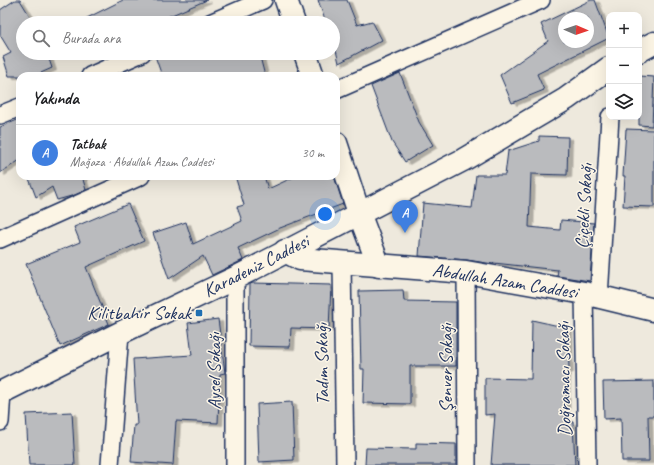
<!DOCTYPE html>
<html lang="tr">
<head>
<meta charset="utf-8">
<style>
  :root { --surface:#fff; --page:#f6f6f6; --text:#202124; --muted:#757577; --line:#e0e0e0; --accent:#111827 }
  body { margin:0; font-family:Caveat,sans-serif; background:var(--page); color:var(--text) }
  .controls { position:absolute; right:12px; top:12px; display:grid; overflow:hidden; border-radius:8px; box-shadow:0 4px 16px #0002 }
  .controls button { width:36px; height:36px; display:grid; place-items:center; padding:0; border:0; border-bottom:1px solid var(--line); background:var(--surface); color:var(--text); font:20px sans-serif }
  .compass { position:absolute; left:558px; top:12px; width:36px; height:36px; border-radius:50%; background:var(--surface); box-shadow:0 4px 16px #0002; rotate:92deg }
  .you { position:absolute; left:325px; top:214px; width:14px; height:14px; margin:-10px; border:3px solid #fff; border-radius:50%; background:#1a73e8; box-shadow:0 0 0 6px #1a73e833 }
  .badge { display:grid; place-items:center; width:26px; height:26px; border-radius:50%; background:var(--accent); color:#fff; font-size:13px; font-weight:700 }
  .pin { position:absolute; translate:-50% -33px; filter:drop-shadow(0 1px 2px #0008) }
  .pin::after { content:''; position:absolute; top:21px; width:14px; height:12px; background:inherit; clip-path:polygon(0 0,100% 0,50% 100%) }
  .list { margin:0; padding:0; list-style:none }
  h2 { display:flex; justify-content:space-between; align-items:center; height:52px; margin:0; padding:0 16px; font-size:17px }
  h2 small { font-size:13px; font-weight:400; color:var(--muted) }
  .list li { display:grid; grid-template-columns:26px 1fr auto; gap:12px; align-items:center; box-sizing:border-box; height:56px; padding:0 16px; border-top:1px solid var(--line) }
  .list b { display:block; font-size:15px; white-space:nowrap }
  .list p { margin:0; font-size:13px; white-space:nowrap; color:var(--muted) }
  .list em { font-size:13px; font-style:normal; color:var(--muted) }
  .icon { flex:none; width:22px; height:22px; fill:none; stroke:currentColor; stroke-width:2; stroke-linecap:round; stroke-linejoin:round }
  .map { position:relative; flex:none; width:654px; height:465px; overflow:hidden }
  .search { position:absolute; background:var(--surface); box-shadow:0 4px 16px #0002; left:16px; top:16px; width:324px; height:44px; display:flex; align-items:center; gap:10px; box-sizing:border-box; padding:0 14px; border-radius:22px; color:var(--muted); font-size:15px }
  .panel { position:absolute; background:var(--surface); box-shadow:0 4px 16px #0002; left:16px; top:72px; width:324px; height:108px; border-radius:12px }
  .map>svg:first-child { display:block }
</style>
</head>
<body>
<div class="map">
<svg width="654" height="465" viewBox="0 0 654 465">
  <defs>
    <filter id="shadow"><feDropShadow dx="4.5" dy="2.5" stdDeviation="0" flood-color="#0004"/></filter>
  </defs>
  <rect width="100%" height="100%" fill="#eee9dd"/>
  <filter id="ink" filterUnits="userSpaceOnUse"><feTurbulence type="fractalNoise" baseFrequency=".025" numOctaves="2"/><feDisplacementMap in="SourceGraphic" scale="8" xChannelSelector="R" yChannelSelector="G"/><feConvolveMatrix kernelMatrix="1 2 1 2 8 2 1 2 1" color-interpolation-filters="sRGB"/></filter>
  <g filter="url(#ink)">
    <g fill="#babbbe" stroke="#1b2f5e" fill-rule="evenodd" filter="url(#shadow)">
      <polygon points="15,0 20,0 34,23 23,23 23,53 47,53 52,68 34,76 9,76 3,57 11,53 0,35 0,10"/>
      <polygon points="123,0 207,0 153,23 77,23"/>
      <polygon points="318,0 347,0 357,25 372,21 382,40 339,63 333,38 333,23 326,23"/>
      <path d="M591 0H595L609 38 537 74 544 90 512 103 500 75 548 41 541 24ZM564 18H588V42H564Z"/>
      <polygon points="154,53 259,53 265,76 162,76"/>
      <polygon points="400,73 419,122 433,145 405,162 392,142 371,86"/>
      <polygon points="639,76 654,77 652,126 639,125"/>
      <polygon points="20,119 20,160 0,173 0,127"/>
      <polygon points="626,129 654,130 654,207 623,206 625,176 623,176"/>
      <polygon points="539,136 568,137 567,175 531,174 529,227 560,230 561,220 594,223 590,281 557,276 558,270 494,263 493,264 467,260 419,256 423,203 472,208 476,175 505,175 508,151 539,141"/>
      <polygon points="28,176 82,176 86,190 75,195 57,200 52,187 36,197"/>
      <polygon points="235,176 264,176 268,189 296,176 334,176 343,204 280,228 238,248 243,260 212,275 203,256 169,279 153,233 186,222 193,244 242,221 237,207 244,205"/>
      <polygon points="128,204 144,241 86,267 109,324 60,346 26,264 80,242 74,227"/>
      <polygon points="253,283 331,285 329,329 291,328 290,347 249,346 250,284"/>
      <polygon points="403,290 404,301 456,302 456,366 410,366 410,404 363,403 364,369 361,369 359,291"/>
      <polygon points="218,319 225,373 220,374 218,423 176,421 173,465 131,462 134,425 137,425 133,359 192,355 188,323"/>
      <polygon points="532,320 568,328 569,370 566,371 565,422 573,422 575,465 491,465 495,414 485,415 485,378 531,379"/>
      <polygon points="654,381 654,416 648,416 649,461 622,461 621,418 604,419 603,382"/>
      <polygon points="292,402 294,460 259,462 257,404"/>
      <polygon points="72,412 75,465 29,465 26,414"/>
      <polygon points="416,443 456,444 456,465 365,465 366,448 416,449"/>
    </g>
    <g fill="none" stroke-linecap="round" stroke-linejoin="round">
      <g stroke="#1b2f5e" stroke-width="20">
        <g id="minor">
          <polyline points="210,23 263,0"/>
          <polyline points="90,76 142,53"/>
          <polyline points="336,90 541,0"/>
          <polyline points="0,115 20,107"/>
          <polyline points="0,239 141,176"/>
          <polyline points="342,263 345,465"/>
          <polyline points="466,272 467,465"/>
          <polyline points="235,278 235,465"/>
          <polyline points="584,293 587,465"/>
          <polyline points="599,297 610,117"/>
          <polyline points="0,422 2,392"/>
          <polyline points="110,465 120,333"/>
        </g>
      </g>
      <g stroke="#1b2f5e" stroke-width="25">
        <g id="tertiary">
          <polyline points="286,0 294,23"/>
          <polyline points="639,51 654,43"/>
          <polyline points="305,53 313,76"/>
          <polyline points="336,143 359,213 379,266"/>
          <polyline points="285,251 300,259 466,272 584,293 654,310"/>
          <polyline points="0,393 120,333 235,278 463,160 566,99 609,68"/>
        </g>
      </g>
      <use href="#minor" stroke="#fcf5e5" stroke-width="17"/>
      <use href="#tertiary" stroke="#fcf5e5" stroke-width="22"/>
    </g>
  </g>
  <rect fill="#1f6fb2" stroke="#fcf5e5" stroke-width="1.5" x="195" y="309" width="8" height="8" rx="2"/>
  <g text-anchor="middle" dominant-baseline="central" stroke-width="3" stroke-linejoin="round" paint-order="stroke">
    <g font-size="19" fill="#1b2f5e" stroke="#fcf5e5">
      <text transform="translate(584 206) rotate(-87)">Çiçekli Sokağı</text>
      <text transform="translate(256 266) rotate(-27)">Karadeniz Caddesi</text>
      <text transform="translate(505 281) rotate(9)">Abdullah Azam Caddesi</text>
      <text transform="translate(322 364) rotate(-91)">Tadım Sokağı</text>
      <text transform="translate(446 368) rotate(-90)">Şenver Sokağı</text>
      <text transform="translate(214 371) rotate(-90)">Aysel Sokağı</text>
      <text transform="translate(564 379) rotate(-91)">Doğramacı Sokağı</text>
    </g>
    <g font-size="19" fill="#1b2f5e" stroke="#fcf5e5" text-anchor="end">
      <text x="191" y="313">Kilitbahir Sokak</text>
    </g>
  </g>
</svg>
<div class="controls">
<button>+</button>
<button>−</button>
<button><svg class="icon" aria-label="layers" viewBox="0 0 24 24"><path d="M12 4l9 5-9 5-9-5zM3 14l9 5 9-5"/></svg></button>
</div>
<svg class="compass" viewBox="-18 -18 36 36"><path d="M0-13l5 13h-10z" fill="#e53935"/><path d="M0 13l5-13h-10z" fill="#757577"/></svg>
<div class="you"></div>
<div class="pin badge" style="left:405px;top:233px;background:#3f7fe0">A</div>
<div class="search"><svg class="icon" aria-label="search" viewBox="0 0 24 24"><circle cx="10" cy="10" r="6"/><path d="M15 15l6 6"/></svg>Burada ara</div>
<section class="panel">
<h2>Yakında<small></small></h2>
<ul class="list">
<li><span class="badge" style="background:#3f7fe0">A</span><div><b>Tatbak</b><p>Mağaza · Abdullah Azam Caddesi</p></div><em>30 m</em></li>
</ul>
</section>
</div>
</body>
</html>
